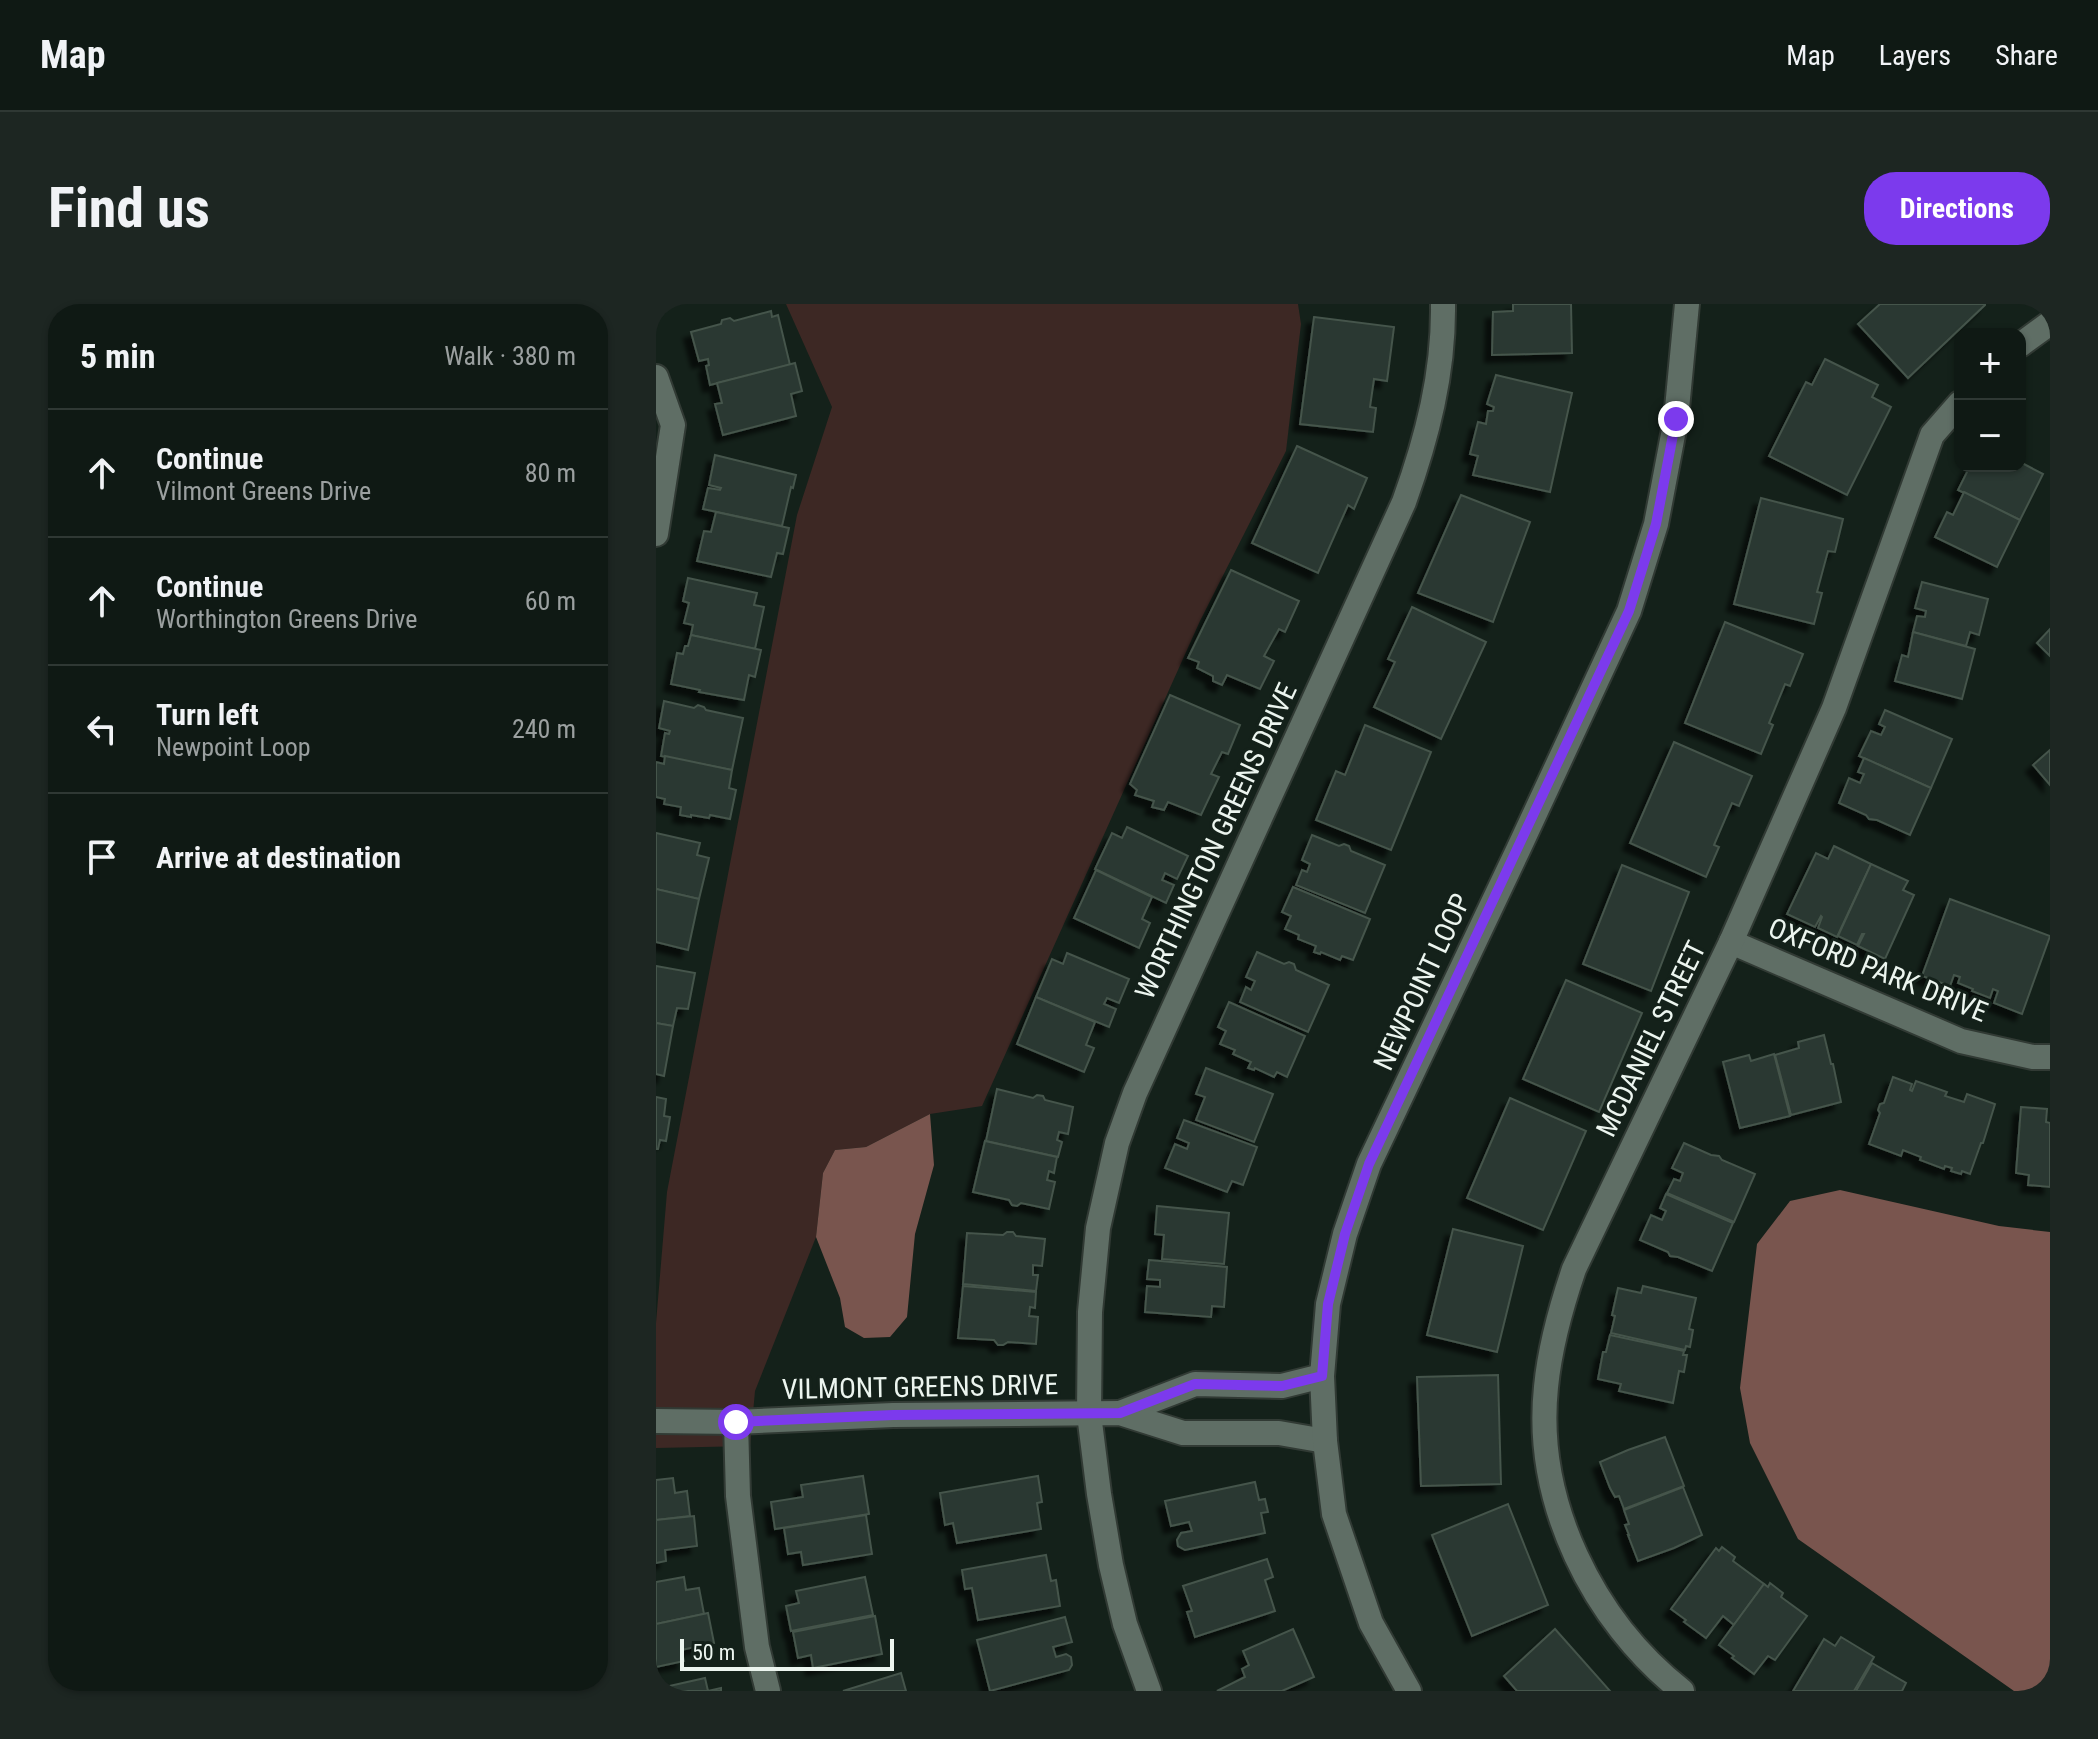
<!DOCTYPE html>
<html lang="en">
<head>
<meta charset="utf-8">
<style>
  :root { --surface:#0f1914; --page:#1d2622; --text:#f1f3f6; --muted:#9ba0a0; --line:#2f3834; --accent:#7c3aed }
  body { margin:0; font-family:"Roboto Condensed",sans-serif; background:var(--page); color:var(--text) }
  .controls { position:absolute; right:24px; top:24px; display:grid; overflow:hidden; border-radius:16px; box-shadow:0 2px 6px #0004 }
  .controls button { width:72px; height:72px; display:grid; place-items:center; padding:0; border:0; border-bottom:2px solid var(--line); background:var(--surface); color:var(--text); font:40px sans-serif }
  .scale { position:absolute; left:24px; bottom:20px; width:214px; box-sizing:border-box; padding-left:8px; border:4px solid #ecf5ef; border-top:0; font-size:22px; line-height:28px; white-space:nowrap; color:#ecf5ef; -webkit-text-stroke:6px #14211a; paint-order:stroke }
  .stop { position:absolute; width:24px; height:24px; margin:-18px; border:6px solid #7c3aed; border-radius:50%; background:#fff }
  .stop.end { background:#7c3aed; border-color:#fff; box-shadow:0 2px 8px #0008 }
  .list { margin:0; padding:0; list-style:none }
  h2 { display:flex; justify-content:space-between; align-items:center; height:104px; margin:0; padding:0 32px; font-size:34px }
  h2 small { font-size:26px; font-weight:400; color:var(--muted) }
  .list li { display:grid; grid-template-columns:52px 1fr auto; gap:24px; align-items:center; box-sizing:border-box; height:128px; padding:0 32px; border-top:2px solid var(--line) }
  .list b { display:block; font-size:30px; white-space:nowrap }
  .list p { margin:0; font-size:26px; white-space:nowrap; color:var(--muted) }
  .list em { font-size:26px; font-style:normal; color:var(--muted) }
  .icon { flex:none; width:44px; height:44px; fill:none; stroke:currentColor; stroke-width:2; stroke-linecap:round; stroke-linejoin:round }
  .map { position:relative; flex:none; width:1394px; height:1387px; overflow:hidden; border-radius:32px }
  header { display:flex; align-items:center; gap:48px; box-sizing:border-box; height:112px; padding:0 40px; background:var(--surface); border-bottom:2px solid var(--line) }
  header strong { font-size:38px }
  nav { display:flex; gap:44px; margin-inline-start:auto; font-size:28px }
  .intro { display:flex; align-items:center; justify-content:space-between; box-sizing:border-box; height:192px; padding:0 48px }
  h1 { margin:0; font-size:56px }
  .button { padding:20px 36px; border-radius:32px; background:var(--accent); color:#fff; font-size:28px; font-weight:700 }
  main { display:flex; gap:48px; padding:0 48px }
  aside { flex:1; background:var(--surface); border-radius:32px; box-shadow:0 2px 6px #0004 }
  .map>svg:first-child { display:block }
</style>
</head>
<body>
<header>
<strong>Map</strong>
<nav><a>Map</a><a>Layers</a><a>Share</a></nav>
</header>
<div class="intro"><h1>Find us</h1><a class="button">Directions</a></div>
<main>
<aside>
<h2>5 min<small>Walk · 380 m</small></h2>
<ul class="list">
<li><svg class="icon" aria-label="ahead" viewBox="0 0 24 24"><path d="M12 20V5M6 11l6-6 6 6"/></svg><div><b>Continue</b><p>Vilmont Greens Drive</p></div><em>80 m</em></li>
<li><svg class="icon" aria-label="ahead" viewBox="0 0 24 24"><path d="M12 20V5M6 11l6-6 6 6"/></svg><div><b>Continue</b><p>Worthington Greens Drive</p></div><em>60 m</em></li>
<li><svg class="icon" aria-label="left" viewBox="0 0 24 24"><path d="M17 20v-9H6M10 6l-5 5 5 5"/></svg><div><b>Turn left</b><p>Newpoint Loop</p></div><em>240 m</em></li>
<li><svg class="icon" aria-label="arrive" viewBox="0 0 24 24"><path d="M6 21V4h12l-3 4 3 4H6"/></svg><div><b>Arrive at destination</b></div></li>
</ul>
</aside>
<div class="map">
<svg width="1394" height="1387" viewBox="0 0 1394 1387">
  <defs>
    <filter id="shadow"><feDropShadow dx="-7" dy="7" stdDeviation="2" flood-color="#0009"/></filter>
  </defs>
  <rect width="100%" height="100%" fill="#14211a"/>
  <polygon fill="#3d2824" points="130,0 642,0 645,20 630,147 544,317 326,802 274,810 210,843 179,846 167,869 160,933 99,1087 94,1142 0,1144 0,1019 11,888 141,211 176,103"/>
  <g fill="#79554e">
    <polygon points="274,810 278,861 259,930 251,1013 234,1033 208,1034 189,1023 184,994 160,933 167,869 179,846 210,843"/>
    <polygon points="1184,886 1343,922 1394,928 1394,1387 1358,1387 1142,1235 1094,1139 1084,1084 1101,940 1134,897"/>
  </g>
  <g fill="#2a3830" stroke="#45544b" stroke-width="2" filter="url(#shadow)">
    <polygon points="857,0 915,0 916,49 836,51 837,8 857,7"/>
    <polygon points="1224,0 1329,0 1329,1 1252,74 1202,20"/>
    <polygon points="115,7 116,13 122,11 134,61 54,81 50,62 53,61 52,55 43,57 35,28 65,20 66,16 74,14 78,17"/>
    <polygon points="658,13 738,23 731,77 718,75 714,103 720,104 717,128 644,120"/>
    <polygon points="1169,55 1222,81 1216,93 1235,103 1191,191 1113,152 1150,78 1156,81"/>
    <polygon points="139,59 146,87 135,90 140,112 67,131 59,100 66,99 61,79"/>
    <polygon points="840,71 916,89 894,188 817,171 822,152 814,150 822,118 830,120 832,107 837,107 838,103 831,100"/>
    <polygon points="641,142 711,174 698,205 692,201 662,269 596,239"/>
    <polygon points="59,151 140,171 137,184 135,183 126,222 47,205 52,184 64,186 65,184 53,181"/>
    <polygon points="1364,158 1387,170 1364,216 1302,186 1314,162 1320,164 1321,162 1364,162"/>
    <polygon points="1308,188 1364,216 1341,263 1279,233 1291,208 1297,211"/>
    <polygon points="805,191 874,218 837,318 762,289"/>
    <polygon points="1105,194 1187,215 1179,248 1172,247 1161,288 1166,289 1158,320 1078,300"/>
    <polygon points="60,208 133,224 127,250 121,249 115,273 41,257 48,227 55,228"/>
    <polygon points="575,266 643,297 629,328 623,325 608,352 618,357 604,385 571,371 566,381 557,377 557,372 541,364 543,358 532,354"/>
    <polygon points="32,274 101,289 98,301 108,303 99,345 35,331 37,321 28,319 33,299 27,297"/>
    <polygon points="1266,278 1332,295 1323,331 1314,328 1310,342 1257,328 1261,312 1269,313 1270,307 1259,304"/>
    <polygon points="756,303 830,338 785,435 718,403 739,358 732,355"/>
    <polygon points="1069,318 1147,350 1134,382 1129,380 1113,419 1117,421 1105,450 1029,419"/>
    <polygon points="1394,325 1394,352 1381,339"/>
    <polygon points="1257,328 1319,345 1306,395 1239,377 1246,351 1252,353"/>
    <polygon points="35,331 105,346 99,373 93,371 88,396 43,388 44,386 15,380 21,349 27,350 29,342 32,342"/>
    <polygon points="514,391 584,421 572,450 566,448 555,470 563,473 545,511 512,498 508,506 496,503 498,497 479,491 481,486 474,480"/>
    <polygon points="8,397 38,404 42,401 48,403 50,406 87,414 76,466 5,452 9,429 13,430 14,427 3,424"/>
    <polygon points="1229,406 1296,435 1275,484 1203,452 1215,427 1225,431 1229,423 1223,420"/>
    <polygon points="709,421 775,448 735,546 660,516 680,467 689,471"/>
    <polygon points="1018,438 1096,472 1083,502 1076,499 1058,541 1063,543 1050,573 974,539"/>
    <polygon points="1394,446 1394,481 1377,461"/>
    <polygon points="9,452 76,466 73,484 80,486 74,515 54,511 53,514 35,511 35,513 24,511 25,503 8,500 9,495 0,493 0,458 8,460"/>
    <polygon points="1208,454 1275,484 1254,531 1221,516 1213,515 1210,511 1183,499 1193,474 1204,479 1208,470 1202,468"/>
    <polygon points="471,523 532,552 521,575 509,569 506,576 518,581 510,599 439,565 456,529 466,534"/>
    <polygon points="0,529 44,539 41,551 53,554 43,595 0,585"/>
    <polygon points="656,531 683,542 688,540 693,542 695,547 729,561 709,609 640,581 646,566 651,568 654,560 646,556"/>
    <polygon points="1178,542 1215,560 1181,633 1162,624 1166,613 1165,612 1159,623 1131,610 1160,549 1172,555"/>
    <polygon points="1215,560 1252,577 1247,586 1258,591 1229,655 1202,642 1208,630 1206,630 1201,641 1182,632"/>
    <polygon points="966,561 1033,588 995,687 927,660"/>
    <polygon points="440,566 496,593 486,615 494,619 483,644 418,614"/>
    <polygon points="637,583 714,615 697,656 686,652 684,656 665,648 664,650 658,648 660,642 642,635 643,631 629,625 635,612 626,608"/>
    <polygon points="0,585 43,595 32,646 0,638"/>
    <polygon points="1294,595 1394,632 1366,710 1338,699 1342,687 1337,685 1334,694 1316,687 1317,685 1302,679 1304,673 1298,671 1294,682 1266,672"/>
    <polygon points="601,648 628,660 633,658 638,660 640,666 673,681 652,728 584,698 590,683 595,686 599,677 590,673"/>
    <polygon points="411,649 473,675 463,699 451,694 448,700 460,705 453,723 380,693 396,655 407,660"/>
    <polygon points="0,662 39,669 32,705 21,704 17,722 0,719"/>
    <polygon points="910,676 986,709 943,808 867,775"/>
    <polygon points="380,693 439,718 430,741 438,744 428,768 361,740"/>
    <polygon points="573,698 649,732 631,773 621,768 618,773 599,764 598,766 592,764 595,758 577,750 579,746 564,740 570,727 562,723"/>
    <polygon points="0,719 17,722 8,772 0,770"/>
    <polygon points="1168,731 1175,760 1177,760 1185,798 1135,811 1119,751 1143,744 1142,738"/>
    <polygon points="1118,750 1134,812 1084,824 1067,758 1093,751 1095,757"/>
    <polygon points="550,764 617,790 598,838 540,816 549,793 540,790"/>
    <polygon points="1237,773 1256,780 1254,786 1256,787 1260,777 1291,788 1289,792 1308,798 1311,790 1339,800 1327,839 1325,839 1314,870 1306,867 1305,870 1295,867 1296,864 1289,862 1288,865 1264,856 1265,853 1247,846 1245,852 1213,840 1224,809 1222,806 1224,800 1228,799"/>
    <polygon points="341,785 377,794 381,791 387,792 389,796 417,803 412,830 403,828 401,836 406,838 402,853 330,837"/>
    <polygon points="0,793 10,795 8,812 14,813 10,837 4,836 2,845 0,845"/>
    <polygon points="854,794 930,827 887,926 811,894"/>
    <polygon points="1365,803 1391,805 1390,818 1394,819 1394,883 1372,881 1373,871 1360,869"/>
    <polygon points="528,816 601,843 587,881 576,877 571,888 509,864 519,840 531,845 533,839 521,834"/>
    <polygon points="329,837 401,853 398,869 393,867 391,876 399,878 393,905 365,899 361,902 356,901 353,896 317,888"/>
    <polygon points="1028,839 1055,851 1063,852 1066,856 1099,870 1078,918 1011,889 1018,875 1024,877 1027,869 1016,864"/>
    <polygon points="1010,890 1077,919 1056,967 1022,953 1014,952 1012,948 984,936 995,911 1006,916 1010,907 1004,904"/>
    <polygon points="501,902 573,909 568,960 506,955 508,931 499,930"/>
    <polygon points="797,925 867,942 841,1048 771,1031"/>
    <polygon points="351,928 357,928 360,932 389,935 386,962 377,961 377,971 382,971 380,987 307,980 311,929 347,931"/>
    <polygon points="493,956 571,963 568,1003 556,1002 555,1013 489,1008 491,982 504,983 504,976 491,975"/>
    <polygon points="307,982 380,988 379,1004 374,1003 373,1012 382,1013 380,1040 352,1038 347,1041 342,1041 338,1036 302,1034"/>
    <polygon points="987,982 1040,994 1033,1025 1037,1026 1034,1043 1030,1042 1029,1046 955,1029 959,1012 956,1011 962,984 985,989"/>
    <polygon points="954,1031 1028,1047 1027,1051 1031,1051 1028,1068 1023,1067 1017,1099 963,1087 965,1080 942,1075 947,1048 950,1048"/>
    <polygon points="842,1071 845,1180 765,1182 761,1073"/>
    <polygon points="1009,1133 1028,1182 968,1205 963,1192 959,1193 954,1184 944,1158 972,1146"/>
    <polygon points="207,1172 213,1210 119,1225 115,1198 147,1193 145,1181"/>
    <polygon points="382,1172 386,1198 381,1199 385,1225 301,1239 297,1219 289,1221 284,1189"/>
    <polygon points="17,1174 19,1189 31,1187 34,1212 0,1216 0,1176"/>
    <polygon points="599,1178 603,1196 609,1195 612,1208 605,1209 609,1229 529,1246 522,1242 521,1236 525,1229 536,1227 533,1218 515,1222 509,1197"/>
    <polygon points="1027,1183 1046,1231 1018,1244 982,1257 972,1231 973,1231 969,1221 973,1220 968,1206"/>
    <polygon points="852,1200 892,1301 816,1332 776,1231"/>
    <polygon points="210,1211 216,1250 147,1261 145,1248 132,1250 128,1224"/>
    <polygon points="38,1212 41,1242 9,1246 10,1257 0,1259 0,1216"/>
    <polygon points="1066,1243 1079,1253 1077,1257 1108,1280 1078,1321 1067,1312 1050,1334 1028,1318 1030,1316 1015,1305 1060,1244 1063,1247"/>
    <polygon points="390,1251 395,1277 400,1276 404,1302 322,1316 316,1284 309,1285 306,1266"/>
    <polygon points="611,1255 617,1273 609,1276 619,1307 539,1333 531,1308 536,1307 527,1282"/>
    <polygon points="28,1273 30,1286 43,1284 48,1310 0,1320 0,1278"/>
    <polygon points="209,1273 217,1311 135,1327 130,1302 143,1299 140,1287"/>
    <polygon points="1114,1279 1127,1289 1125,1293 1151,1312 1119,1356 1112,1352 1098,1370 1076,1354 1078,1352 1063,1341 1108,1280 1112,1283"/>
    <polygon points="52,1309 58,1339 25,1346 28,1357 0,1363 0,1320"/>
    <polygon points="219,1312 226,1350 157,1364 155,1351 142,1354 137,1328"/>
    <polygon points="409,1313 416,1338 397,1343 400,1353 410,1350 415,1353 416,1361 413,1366 334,1387 321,1336"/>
    <polygon points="637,1325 658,1373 626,1387 561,1387 589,1373 586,1365 593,1361 587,1347"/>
    <polygon points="899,1325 954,1387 861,1387 848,1372"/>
    <polygon points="1185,1333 1218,1353 1198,1387 1137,1387 1168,1335 1179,1342"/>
    <polygon points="1216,1359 1250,1379 1246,1387 1200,1387"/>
    <polygon points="245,1369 250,1387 187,1387"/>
    <polygon points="49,1374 52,1387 65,1384 65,1387 0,1387 0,1385"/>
  </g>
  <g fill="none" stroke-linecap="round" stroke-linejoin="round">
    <g stroke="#313a34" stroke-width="28">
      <g id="minor">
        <polyline points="1364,41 1394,19"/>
        <polyline points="0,73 17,121 0,230"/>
        <polyline points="1075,638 1305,737 1377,753 1394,753"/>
        <polyline points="464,1109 539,1080 626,1082 666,1072"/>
        <polyline points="0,1117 80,1118 237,1111 464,1109 527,1129 623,1129 669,1137"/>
        <polyline points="80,1118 82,1192 101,1343 112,1387"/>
        <path d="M493 1387 469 1320 455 1261 443 1190 433 1110 434 1008 442 924 461 839 479 789 748 198C771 134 788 69 787 0"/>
        <polyline points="753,1387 715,1319 678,1210 669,1137 666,1072 672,1000 689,930 713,860 862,546 973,307 1000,220 1020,115 1031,0"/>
        <path d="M1026 1387C937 1317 878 1198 890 1083 894 1042 905 1003 918 965L1075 638 1178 404 1276 131 1304 99"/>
      </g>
    </g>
    <use href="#minor" stroke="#5f6e65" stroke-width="24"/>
  </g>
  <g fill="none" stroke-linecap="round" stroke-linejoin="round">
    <polyline stroke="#7c3aed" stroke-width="10" points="80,1118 237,1111 464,1109 539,1080 626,1082 666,1072 672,1000 689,930 713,860 973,307 1000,220 1020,115"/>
  </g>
  <g text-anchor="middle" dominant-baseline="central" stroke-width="6" stroke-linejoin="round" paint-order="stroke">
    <g font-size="28" fill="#ecf5ef" stroke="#14211a">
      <text transform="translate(560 537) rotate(-65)">WORTHINGTON GREENS DRIVE</text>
      <text transform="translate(1222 666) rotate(22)">OXFORD PARK DRIVE</text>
      <text transform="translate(766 678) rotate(-65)">NEWPOINT LOOP</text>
      <text transform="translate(995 735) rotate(-64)">MCDANIEL STREET</text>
      <text transform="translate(264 1083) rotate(-1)">VILMONT GREENS DRIVE</text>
    </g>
  </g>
</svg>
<div class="controls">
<button>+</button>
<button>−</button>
</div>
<div class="scale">50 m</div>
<div class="stop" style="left:80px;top:1118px"></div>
<div class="stop end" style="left:1020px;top:115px"></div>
</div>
</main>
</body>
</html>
